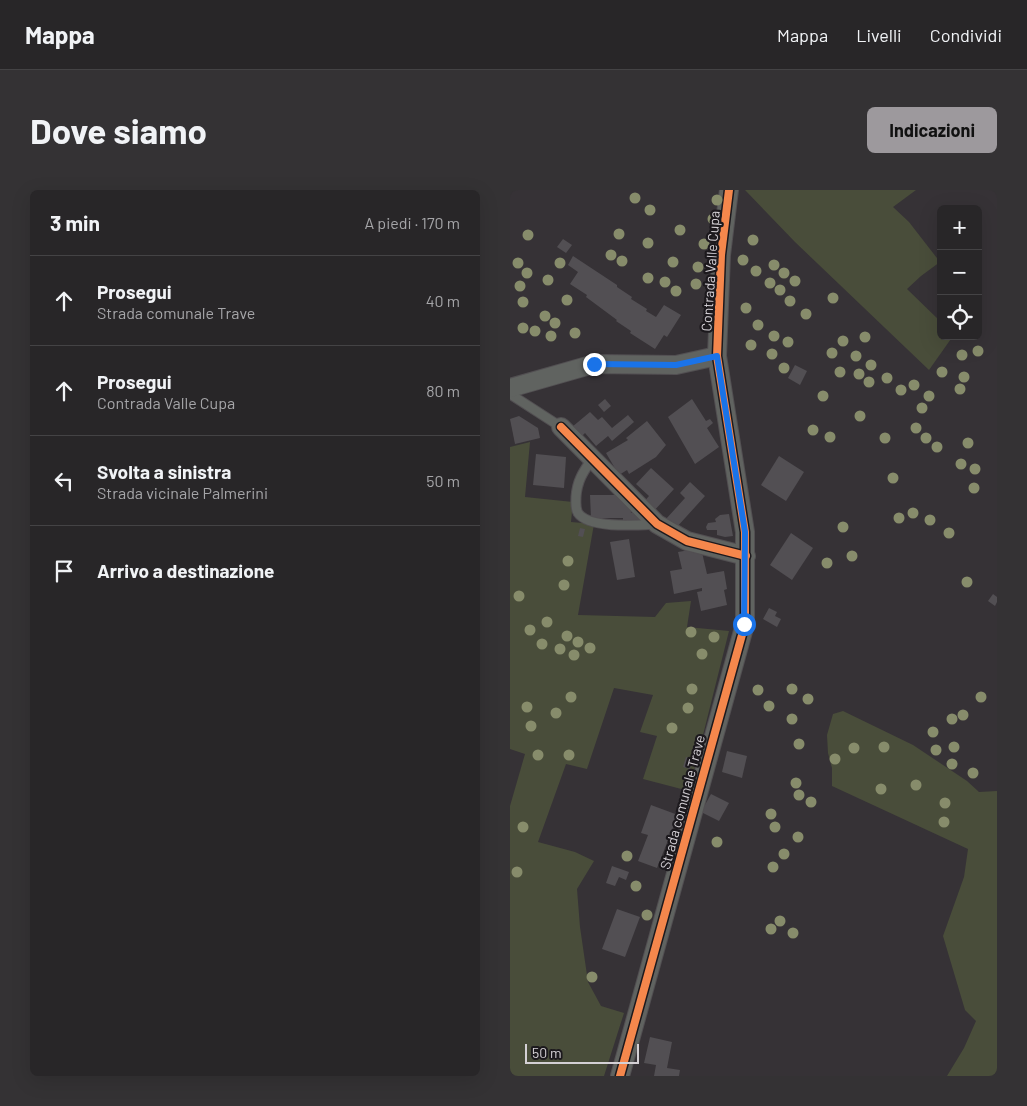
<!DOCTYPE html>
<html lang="it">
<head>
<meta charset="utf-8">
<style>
  :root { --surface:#282628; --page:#343234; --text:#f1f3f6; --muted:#a5a5a8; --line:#444345; --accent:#9d999d }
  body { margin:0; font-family:Barlow,sans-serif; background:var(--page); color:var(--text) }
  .controls { position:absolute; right:15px; top:15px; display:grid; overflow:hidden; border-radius:8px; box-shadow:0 5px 20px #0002 }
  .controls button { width:45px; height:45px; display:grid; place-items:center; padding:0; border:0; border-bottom:1px solid var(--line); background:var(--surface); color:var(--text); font:25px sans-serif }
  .scale { position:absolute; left:15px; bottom:12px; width:114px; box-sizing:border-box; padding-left:5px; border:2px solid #d4d0d5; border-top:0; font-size:14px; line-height:18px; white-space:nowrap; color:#d4d0d5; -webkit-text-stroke:4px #1c191d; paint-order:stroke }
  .stop { position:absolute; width:15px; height:15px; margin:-11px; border:4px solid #1a73e8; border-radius:50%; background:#fff }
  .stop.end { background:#1a73e8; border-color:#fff; box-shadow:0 1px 5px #0008 }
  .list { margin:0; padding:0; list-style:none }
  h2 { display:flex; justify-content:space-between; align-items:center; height:65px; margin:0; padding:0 20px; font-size:21px }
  h2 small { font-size:16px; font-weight:400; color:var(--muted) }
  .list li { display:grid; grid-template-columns:32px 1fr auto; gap:15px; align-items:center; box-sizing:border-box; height:90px; padding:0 20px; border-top:1px solid var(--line) }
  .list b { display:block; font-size:19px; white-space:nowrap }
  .list p { margin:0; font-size:16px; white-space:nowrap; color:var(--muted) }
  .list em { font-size:16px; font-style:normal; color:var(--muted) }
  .icon { flex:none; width:28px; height:28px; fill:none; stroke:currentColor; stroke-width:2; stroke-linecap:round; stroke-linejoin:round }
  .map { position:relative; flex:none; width:487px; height:886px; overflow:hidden; border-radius:8px }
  header { display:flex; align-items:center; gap:30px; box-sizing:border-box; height:70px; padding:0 25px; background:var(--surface); border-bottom:1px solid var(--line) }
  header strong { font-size:24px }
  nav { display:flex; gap:28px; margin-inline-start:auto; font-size:18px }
  .intro { display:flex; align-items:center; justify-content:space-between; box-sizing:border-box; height:120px; padding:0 30px }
  h1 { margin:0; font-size:35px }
  .button { padding:12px 22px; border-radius:8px; background:var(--accent); color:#111; font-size:18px; font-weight:700 }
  main { display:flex; gap:30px; padding:0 30px }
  aside { flex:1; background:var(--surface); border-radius:8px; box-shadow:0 5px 20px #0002 }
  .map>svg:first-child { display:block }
</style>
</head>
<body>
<header>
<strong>Mappa</strong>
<nav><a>Mappa</a><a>Livelli</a><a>Condividi</a></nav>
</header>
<div class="intro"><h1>Dove siamo</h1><a class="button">Indicazioni</a></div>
<main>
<aside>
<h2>3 min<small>A piedi · 170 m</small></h2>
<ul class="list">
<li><svg class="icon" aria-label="ahead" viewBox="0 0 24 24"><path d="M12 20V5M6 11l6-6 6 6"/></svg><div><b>Prosegui</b><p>Strada comunale Trave</p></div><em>40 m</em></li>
<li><svg class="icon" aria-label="ahead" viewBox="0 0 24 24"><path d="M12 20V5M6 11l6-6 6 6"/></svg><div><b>Prosegui</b><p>Contrada Valle Cupa</p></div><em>80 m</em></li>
<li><svg class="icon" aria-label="left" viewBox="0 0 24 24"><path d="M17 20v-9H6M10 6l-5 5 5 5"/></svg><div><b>Svolta a sinistra</b><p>Strada vicinale Palmerini</p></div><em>50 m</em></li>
<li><svg class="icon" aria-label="arrive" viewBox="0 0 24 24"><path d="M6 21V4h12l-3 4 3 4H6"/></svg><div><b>Arrivo a destinazione</b></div></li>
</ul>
</aside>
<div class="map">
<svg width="487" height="886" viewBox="0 0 487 886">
  <rect width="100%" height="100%" fill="#363236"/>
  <g fill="#494d3a">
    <polygon points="235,0 406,0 383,17 399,32 430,72 411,86 397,99 431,132 431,146 443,146 419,180 285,52"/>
    <polygon points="20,252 15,307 63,312 61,332 84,334 68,425 145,427 156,413 181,411 177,437 219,441 179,601 133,589 147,546 130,542 143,505 104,498 77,579 56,574 28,652 65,662 84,671 67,699 70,737 78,792 91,816 114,823 94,886 0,886 0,616 15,564 0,559 0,257"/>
    <polygon points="333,521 403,555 457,591 469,602 487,601 487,886 437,886 454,858 466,831 455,820 433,746 454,687 458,659 322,596 322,578 318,563 317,545 323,524"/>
  </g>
  <g fill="#524f53">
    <polygon points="53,49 62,55 56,63 47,57"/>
    <polygon points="63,66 107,95 107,97 122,107 121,109 137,119 136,121 146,127 154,115 171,125 157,147 154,145 145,159 120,143 121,141 106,131 107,130 76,107 77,105 60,94 68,82 58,75"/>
    <polygon points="285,175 297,181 290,195 278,188"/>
    <polygon points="95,209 101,216 94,222 88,215"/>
    <polygon points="182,209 196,231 200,229 203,233 197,238 209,257 185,274 158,227"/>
    <polygon points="80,222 88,230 92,227 102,238 118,225 124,232 102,251 98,246 86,256 75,243 71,247 62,237"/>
    <polygon points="9,226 28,238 30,248 5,254 0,229"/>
    <polygon points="137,231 156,255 146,267 119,284 117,280 109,285 96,263 118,250 116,248"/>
    <polygon points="26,264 56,267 54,298 23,295"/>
    <polygon points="269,266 294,282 276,311 251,295"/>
    <polygon points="141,278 164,299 142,323 132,314 139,306 126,294"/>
    <polygon points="180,292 195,306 166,338 156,329 175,308 170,303"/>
    <polygon points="80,305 112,305 112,311 120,311 121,323 129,323 129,332 113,332 113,328 81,328"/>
    <polygon points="219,324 223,346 215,347 207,345 207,340 197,340 196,337 198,333 206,332 205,329 210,325"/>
    <polygon points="70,338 75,339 73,347 68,346"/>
    <polygon points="281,343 303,358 282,390 260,375"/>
    <polygon points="119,349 125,387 107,390 100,352"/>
    <polygon points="191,358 197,384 214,381 217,399 214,400 217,415 191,421 187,402 192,401 192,398 164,404 160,381 172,379 168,362"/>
    <polygon points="483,404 487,407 487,412 485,416 478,411"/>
    <polygon points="259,418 267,422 265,426 271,429 267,437 253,429"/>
    <polygon points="217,561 237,566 232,588 212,582"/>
    <polygon points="176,567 183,569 180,579 173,577"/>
    <polygon points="201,604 219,613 209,631 191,622"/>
    <polygon points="141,615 168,625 147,678 128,671 138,645 131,643"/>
    <polygon points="102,676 119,682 116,690 109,687 105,696 96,693"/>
    <polygon points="107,719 130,727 115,767 92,759"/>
    <polygon points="140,847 162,852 157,878 170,880 169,886 144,886 146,875 134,873"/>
  </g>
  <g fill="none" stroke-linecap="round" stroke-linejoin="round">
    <g stroke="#524f52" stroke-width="11">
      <g id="service">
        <polyline points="0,204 51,237"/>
        <path d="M82 269C73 282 67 291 66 307 66 313 65 318 68 323 79 339 128 335 147 334"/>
      </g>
    </g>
    <g stroke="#524f52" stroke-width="20">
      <g id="minor">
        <polyline points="0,198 84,174 166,175 207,166"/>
        <polyline points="51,237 147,334 177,351 236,366"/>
        <polyline points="110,886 235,434 235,342 207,166 211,65 219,0"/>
      </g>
    </g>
    <use href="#service" stroke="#606360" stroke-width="9"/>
    <use href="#minor" stroke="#606360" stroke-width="18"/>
    <g stroke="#1c191d" stroke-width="11">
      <g id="cycleway">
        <polyline points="51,237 147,334 177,351 236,366"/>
        <polyline points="110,886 235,434 235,342 207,166 211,65 219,0"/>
      </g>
    </g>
    <use href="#cycleway" stroke="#f5874c" stroke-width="8"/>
  </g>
  <g fill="#878c6b">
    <circle cx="125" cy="8" r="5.5"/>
    <circle cx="207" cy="10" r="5.5"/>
    <circle cx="140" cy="20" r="5.5"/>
    <circle cx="203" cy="29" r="5.5"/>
    <circle cx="170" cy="40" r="5.5"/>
    <circle cx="109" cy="44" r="5.5"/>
    <circle cx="18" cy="45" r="5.5"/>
    <circle cx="243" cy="50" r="5.5"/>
    <circle cx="138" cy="53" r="5.5"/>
    <circle cx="194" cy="54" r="5.5"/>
    <circle cx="101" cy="65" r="5.5"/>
    <circle cx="233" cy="70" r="5.5"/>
    <circle cx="112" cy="71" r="5.5"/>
    <circle cx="163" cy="72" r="5.5"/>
    <circle cx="8" cy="73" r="5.5"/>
    <circle cx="50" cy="73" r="5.5"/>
    <circle cx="264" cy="75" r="5.5"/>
    <circle cx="188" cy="77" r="5.5"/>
    <circle cx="246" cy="81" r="5.5"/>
    <circle cx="17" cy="83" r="5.5"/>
    <circle cx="274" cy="83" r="5.5"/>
    <circle cx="138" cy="88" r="5.5"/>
    <circle cx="38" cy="90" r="5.5"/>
    <circle cx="285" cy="91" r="5.5"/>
    <circle cx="155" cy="92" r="5.5"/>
    <circle cx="260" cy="93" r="5.5"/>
    <circle cx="186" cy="94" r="5.5"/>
    <circle cx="10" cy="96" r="5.5"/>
    <circle cx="270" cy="100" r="5.5"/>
    <circle cx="166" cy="101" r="5.5"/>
    <circle cx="323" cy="108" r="5.5"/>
    <circle cx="57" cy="110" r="5.5"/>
    <circle cx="280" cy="111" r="5.5"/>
    <circle cx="13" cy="112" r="5.5"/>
    <circle cx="236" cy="118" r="5.5"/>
    <circle cx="296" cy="124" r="5.5"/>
    <circle cx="35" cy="126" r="5.5"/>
    <circle cx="45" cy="133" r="5.5"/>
    <circle cx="248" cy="135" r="5.5"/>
    <circle cx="13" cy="138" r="5.5"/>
    <circle cx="25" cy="141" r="5.5"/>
    <circle cx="65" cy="143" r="5.5"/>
    <circle cx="41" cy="146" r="5.5"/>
    <circle cx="264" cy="146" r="5.5"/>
    <circle cx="355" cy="147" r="5.5"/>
    <circle cx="333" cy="151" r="5.5"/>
    <circle cx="278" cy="152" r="5.5"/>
    <circle cx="241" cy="155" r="5.5"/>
    <circle cx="468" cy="161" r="5.5"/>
    <circle cx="322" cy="163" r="5.5"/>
    <circle cx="262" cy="164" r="5.5"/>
    <circle cx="452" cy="165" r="5.5"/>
    <circle cx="346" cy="166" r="5.5"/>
    <circle cx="361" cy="175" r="5.5"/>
    <circle cx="274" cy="178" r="5.5"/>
    <circle cx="330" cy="182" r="5.5"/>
    <circle cx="432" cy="182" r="5.5"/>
    <circle cx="349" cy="184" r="5.5"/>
    <circle cx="454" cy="187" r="5.5"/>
    <circle cx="377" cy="188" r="5.5"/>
    <circle cx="359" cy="192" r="5.5"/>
    <circle cx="404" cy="195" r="5.5"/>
    <circle cx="450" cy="199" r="5.5"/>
    <circle cx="391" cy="200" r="5.5"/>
    <circle cx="313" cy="206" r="5.5"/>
    <circle cx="419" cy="206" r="5.5"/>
    <circle cx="412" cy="218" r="5.5"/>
    <circle cx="350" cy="226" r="5.5"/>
    <circle cx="406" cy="238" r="5.5"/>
    <circle cx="303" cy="240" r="5.5"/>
    <circle cx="320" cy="247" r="5.5"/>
    <circle cx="375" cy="248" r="5.5"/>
    <circle cx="416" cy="248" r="5.5"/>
    <circle cx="458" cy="253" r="5.5"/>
    <circle cx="427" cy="257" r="5.5"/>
    <circle cx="451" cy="274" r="5.5"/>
    <circle cx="465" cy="279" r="5.5"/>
    <circle cx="383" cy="288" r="5.5"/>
    <circle cx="464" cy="298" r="5.5"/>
    <circle cx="403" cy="323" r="5.5"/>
    <circle cx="389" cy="328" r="5.5"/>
    <circle cx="420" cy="330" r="5.5"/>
    <circle cx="333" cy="337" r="5.5"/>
    <circle cx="439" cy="343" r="5.5"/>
    <circle cx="342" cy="366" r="5.5"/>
    <circle cx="58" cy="371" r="5.5"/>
    <circle cx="317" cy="373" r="5.5"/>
    <circle cx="457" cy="392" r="5.5"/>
    <circle cx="54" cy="395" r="5.5"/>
    <circle cx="9" cy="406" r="5.5"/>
    <circle cx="37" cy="432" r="5.5"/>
    <circle cx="20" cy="440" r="5.5"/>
    <circle cx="181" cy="442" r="5.5"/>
    <circle cx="57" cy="446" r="5.5"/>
    <circle cx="204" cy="447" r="5.5"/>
    <circle cx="68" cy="452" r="5.5"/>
    <circle cx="32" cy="454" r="5.5"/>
    <circle cx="80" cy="458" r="5.5"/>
    <circle cx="50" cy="459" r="5.5"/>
    <circle cx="192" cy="464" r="5.5"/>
    <circle cx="64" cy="465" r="5.5"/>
    <circle cx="182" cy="499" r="5.5"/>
    <circle cx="282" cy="499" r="5.5"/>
    <circle cx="248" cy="500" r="5.5"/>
    <circle cx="61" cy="507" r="5.5"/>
    <circle cx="471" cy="507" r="5.5"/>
    <circle cx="298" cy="509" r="5.5"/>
    <circle cx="259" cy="516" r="5.5"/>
    <circle cx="17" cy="517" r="5.5"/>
    <circle cx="178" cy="518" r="5.5"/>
    <circle cx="46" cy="523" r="5.5"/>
    <circle cx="453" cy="525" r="5.5"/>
    <circle cx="282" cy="529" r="5.5"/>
    <circle cx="442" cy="529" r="5.5"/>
    <circle cx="21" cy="536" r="5.5"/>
    <circle cx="162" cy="538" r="5.5"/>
    <circle cx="423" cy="542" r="5.5"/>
    <circle cx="289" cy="554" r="5.5"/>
    <circle cx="374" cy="557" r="5.5"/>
    <circle cx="444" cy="557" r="5.5"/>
    <circle cx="344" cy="558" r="5.5"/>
    <circle cx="426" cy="560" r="5.5"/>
    <circle cx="28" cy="565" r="5.5"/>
    <circle cx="59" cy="565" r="5.5"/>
    <circle cx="325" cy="569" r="5.5"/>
    <circle cx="442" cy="574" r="5.5"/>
    <circle cx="463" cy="583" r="5.5"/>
    <circle cx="286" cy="593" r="5.5"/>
    <circle cx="406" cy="595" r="5.5"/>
    <circle cx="371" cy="599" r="5.5"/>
    <circle cx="289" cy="605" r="5.5"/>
    <circle cx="301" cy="612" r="5.5"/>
    <circle cx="435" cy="613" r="5.5"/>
    <circle cx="261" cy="624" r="5.5"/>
    <circle cx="434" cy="632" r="5.5"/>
    <circle cx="13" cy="637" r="5.5"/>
    <circle cx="265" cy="637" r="5.5"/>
    <circle cx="288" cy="647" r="5.5"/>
    <circle cx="207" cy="652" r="5.5"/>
    <circle cx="274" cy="664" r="5.5"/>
    <circle cx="117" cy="666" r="5.5"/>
    <circle cx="263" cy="677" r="5.5"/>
    <circle cx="7" cy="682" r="5.5"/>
    <circle cx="126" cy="696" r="5.5"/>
    <circle cx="137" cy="725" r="5.5"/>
    <circle cx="270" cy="731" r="5.5"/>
    <circle cx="261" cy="739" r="5.5"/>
    <circle cx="283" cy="743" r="5.5"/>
    <circle cx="82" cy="787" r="5.5"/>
  </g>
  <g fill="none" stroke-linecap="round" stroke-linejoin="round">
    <polyline stroke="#1a73e8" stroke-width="6" points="84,174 166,175 207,166 235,342 234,434"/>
  </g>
  <g text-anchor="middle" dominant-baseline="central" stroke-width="4.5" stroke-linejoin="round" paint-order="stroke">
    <g font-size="14" fill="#d4d0d5" stroke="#1c191d">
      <text transform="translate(200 81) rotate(-86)">Contrada Valle Cupa</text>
      <text transform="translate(172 612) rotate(-75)">Strada comunale Trave</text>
    </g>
  </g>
</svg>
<div class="controls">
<button>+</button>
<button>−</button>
<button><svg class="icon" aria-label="locate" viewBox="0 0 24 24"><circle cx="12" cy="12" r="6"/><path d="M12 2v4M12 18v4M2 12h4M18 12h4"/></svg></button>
</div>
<div class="scale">50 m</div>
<div class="stop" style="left:234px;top:434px"></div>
<div class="stop end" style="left:84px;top:174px"></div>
</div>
</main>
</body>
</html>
